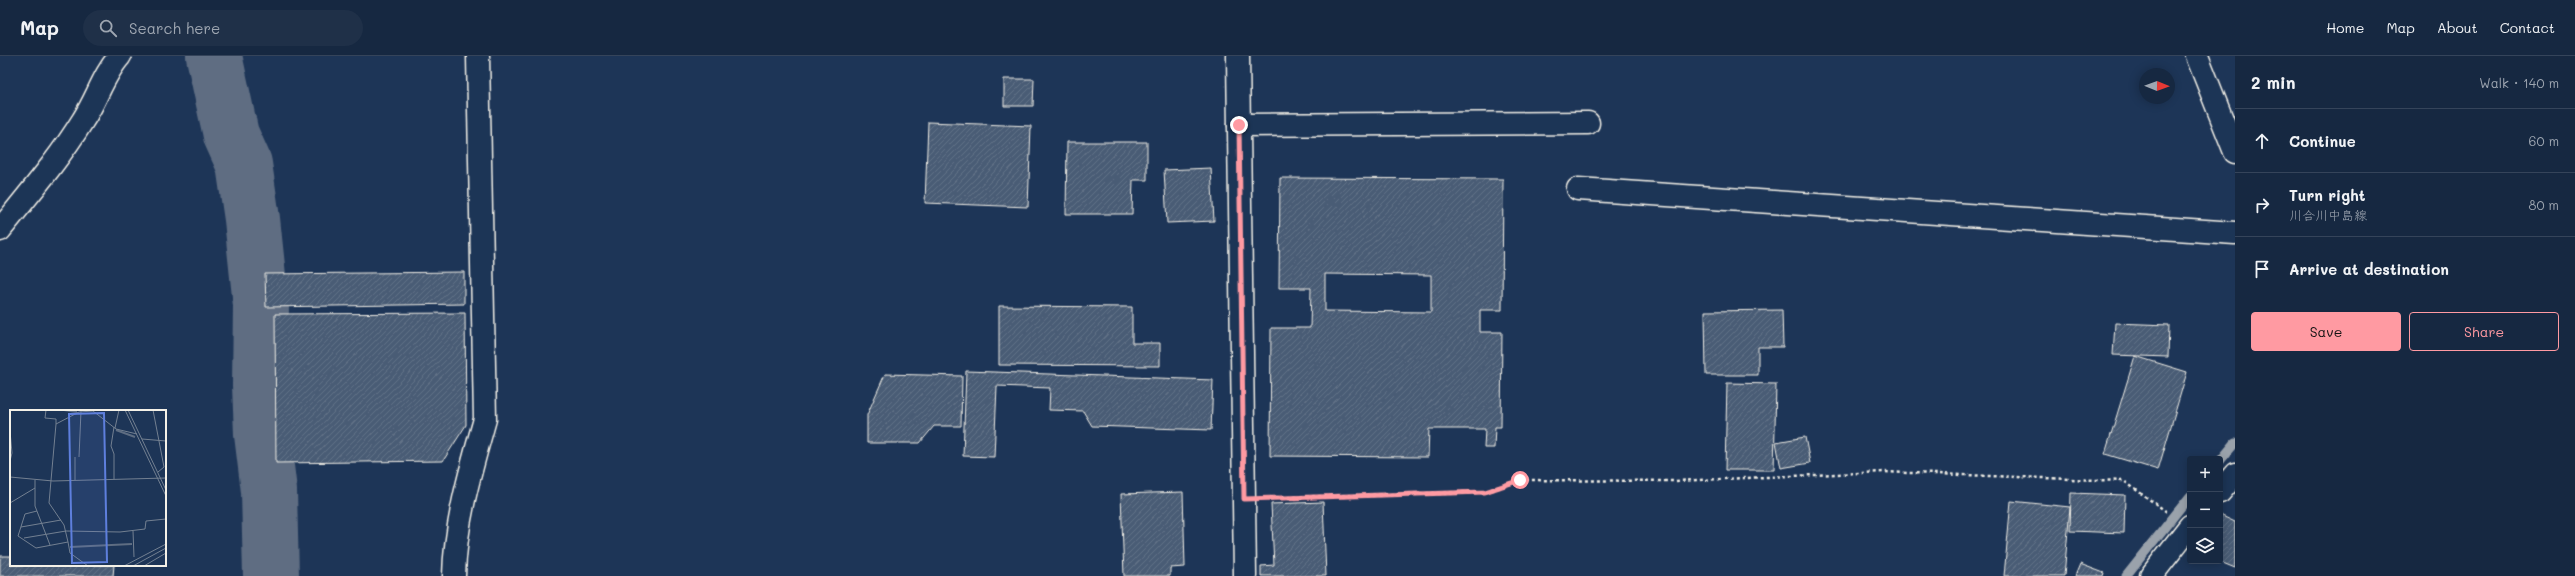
<!DOCTYPE html>
<html lang="en">
<head>
<meta charset="utf-8">
<style>
  :root { --surface:#162841; --page:#1f3048; --text:#f1f3f6; --muted:#9ea6b1; --line:#35445a; --accent:#ff9aa2 }
  body { margin:0; font-family:Mali,"Klee One",sans-serif; background:var(--page); color:var(--text) }
  .controls { position:absolute; right:12px; bottom:12px; display:grid; overflow:hidden; border-radius:4px; box-shadow:0 2px 10px #0003 }
  .controls button { width:36px; height:36px; display:grid; place-items:center; padding:0; border:0; border-bottom:1px solid var(--line); background:var(--surface); color:var(--text); font:20px sans-serif }
  .compass { position:absolute; left:2139px; top:12px; width:36px; height:36px; border-radius:50%; background:var(--surface); box-shadow:0 2px 10px #0003; rotate:91deg }
  .stop { position:absolute; width:12px; height:12px; margin:-9px; border:3px solid #ff9aa2; border-radius:50%; background:#fff }
  .stop.end { background:#ff9aa2; border-color:#fff; box-shadow:0 1px 4px #0008 }
  .list { margin:0; padding:0; list-style:none }
  h2 { display:flex; justify-content:space-between; align-items:center; height:52px; margin:0; padding:0 16px; font-size:17px }
  h2 small { font-size:13px; font-weight:400; color:var(--muted) }
  .list li { display:grid; grid-template-columns:26px 1fr auto; gap:12px; align-items:center; box-sizing:border-box; height:64px; padding:0 16px; border-top:1px solid var(--line) }
  .list b { display:block; font-size:15px; white-space:nowrap }
  .list p { margin:0; font-size:13px; white-space:nowrap; color:var(--muted) }
  .list em { font-size:13px; font-style:normal; color:var(--muted) }
  .actions { display:flex; gap:8px; padding:12px 16px }
  .actions a { flex:1; padding:9px 0; border:1px solid var(--accent); border-radius:4px; text-align:center; font-size:14px; color:var(--accent) }
  .actions .main { background:var(--accent); color:#111 }
  .icon { flex:none; width:22px; height:22px; fill:none; stroke:currentColor; stroke-width:2; stroke-linecap:round; stroke-linejoin:round }
  .map { position:relative; flex:none; width:2235px; height:520px; overflow:hidden }
  header { display:flex; align-items:center; gap:24px; box-sizing:border-box; height:56px; padding:0 20px; background:var(--surface); border-bottom:1px solid var(--line) }
  header strong { font-size:19px }
  nav { display:flex; gap:22px; margin-inline-start:auto; font-size:14px }
  .search { width:280px; height:36px; background:var(--page); display:flex; align-items:center; gap:10px; box-sizing:border-box; padding:0 14px; border-radius:22px; color:var(--muted); font-size:15px }
  main { display:flex }
  aside { flex:1; background:var(--surface) }
  .map>svg:first-child { display:block }
</style>
</head>
<body>
<header>
<strong>Map</strong>
<div class="search"><svg class="icon" aria-label="search" viewBox="0 0 24 24"><circle cx="10" cy="10" r="6"/><path d="M15 15l6 6"/></svg>Search here</div>
<nav><a>Home</a><a>Map</a><a>About</a><a>Contact</a></nav>
</header>
<main>
<div class="map">
<svg width="2235" height="520" viewBox="0 0 2235 520">
  <defs>
    <pattern id="building-hatch" width="6" height="6" patternUnits="userSpaceOnUse"><rect width="6" height="6" fill="#485b74"/><path d="M-1 1l2-2M0 6l6-6M5 7l2-2" fill="none" stroke="#637388"/></pattern>
  </defs>
  <rect width="100%" height="100%" fill="#1d3557"/>
  <filter id="ink" filterUnits="userSpaceOnUse"><feTurbulence type="fractalNoise" baseFrequency=".025" numOctaves="2"/><feDisplacementMap in="SourceGraphic" scale="8" xChannelSelector="R" yChannelSelector="G"/><feConvolveMatrix kernelMatrix="1 2 1 2 8 2 1 2 1" color-interpolation-filters="sRGB"/></filter>
  <g filter="url(#ink)">
    <g fill="none" stroke-linecap="round" stroke-linejoin="round">
      <g stroke="#9aa2ab" stroke-width="9">
        <polyline points="2220,405 2235,387"/>
        <polyline points="2126,520 2190,440"/>
      </g>
      <polyline stroke="#5e6d82" stroke-width="56" points="214,0 231,79 244,108 252,163 261,249 260,329 262,378 269,435 271,520"/>
    </g>
    <g fill="url(#building-hatch)" stroke="#f4f1e8" fill-rule="evenodd">
      <polygon points="1004,23 1034,23 1033,50 1004,50"/>
      <polygon points="928,66 1031,70 1028,151 925,147"/>
      <polygon points="1067,86 1147,86 1147,124 1133,124 1132,158 1066,158"/>
      <polygon points="1211,112 1214,165 1167,167 1164,114"/>
      <path d="M1280 122 1503 123 1502 254H1480V276H1502L1501 371H1495L1494 392H1484L1485 373H1429L1428 401 1270 400 1271 272H1310L1311 232H1279ZM1325 218 1431 219V256L1325 255Z"/>
      <polygon points="464,216 464,248 266,251 265,218"/>
      <polygon points="999,250 1132,251 1132,287 1160,287 1160,310 999,309"/>
      <polygon points="1782,254 1783,291 1758,291 1758,319 1706,319 1705,255"/>
      <polygon points="465,257 466,369 443,405 276,407 275,258"/>
      <polygon points="2115,267 2169,269 2168,301 2113,299"/>
      <polygon points="2135,300 2187,316 2158,414 2105,398"/>
      <polygon points="966,315 1213,324 1211,374 1092,370 1083,355 1049,354 1050,332 997,330 994,401 963,400"/>
      <polygon points="885,318 962,320 961,370 934,370 920,387 867,387 867,359"/>
      <polygon points="1727,327 1776,328 1774,414 1725,414"/>
      <polygon points="1805,381 1810,407 1781,412 1776,386"/>
      <polygon points="1183,436 1185,511 1170,512 1170,520 1124,520 1121,438"/>
      <polygon points="2071,437 2125,439 2124,477 2070,475"/>
      <polygon points="2011,445 2070,451 2064,520 2004,520"/>
      <polygon points="1323,446 1326,520 1261,520 1261,510 1274,509 1271,448"/>
      <polygon points="2220,459 2235,466 2235,512 2218,505 2220,505"/>
      <polygon points="0,500 11,500 11,509 114,509 113,520 0,520"/>
      <polygon points="2080,508 2104,517 2103,520 2075,520"/>
    </g>
    <g fill="none" stroke-linecap="round" stroke-linejoin="round">
      <g stroke="#f4f1e8" stroke-width="25">
        <g id="minor">
          <polyline points="2197,0 2235,96"/>
          <polyline points="1239,69 1588,67"/>
          <polyline points="1578,133 2235,177"/>
          <path d="M0 174C29 138 59 103 83 64 97 43 103 19 120 0"/>
          <polyline points="2220,436 2235,418"/>
          <path d="M454 520C455 467 471 413 485 363L478 0"/>
          <polyline points="2151,520 2190,470"/>
        </g>
      </g>
      <g stroke="#f4f1e8" stroke-width="25">
        <polyline id="major" points="1238,0 1245,520"/>
      </g>
      <polyline stroke="#f4f1e8" stroke-width="2.5" stroke-dasharray="3 3" stroke-linecap="butt" points="1270,442 1485,436 1520,424 1676,425 1883,416 2124,425 2167,456"/>
      <use href="#minor" stroke="#1d3557" stroke-width="22"/>
      <use href="#major" stroke="#1d3557" stroke-width="22"/>
    </g>
  </g>
  <g fill="none" stroke-linecap="round" stroke-linejoin="round" filter="url(#ink)">
    <polyline stroke="#ff9aa2" stroke-width="5" points="1239,69 1244,443 1485,436 1520,424"/>
  </g>
  <g transform="translate(10 354)">
    <rect width="156" height="156" fill="#1d3557"/>
    <path fill="none" stroke="#5e6d82" stroke-width="2" d="M54 0 67 2M106 20 125 27M60 137 122 134"/>
    <path fill="none" stroke="#738091" stroke-width="1" d="M36 0 35 8 46 9V14M115 0 156 86M118 0 156 80M143 0 154 57 148 62M105 18 109 0M0 21 2 43 0 51M132 29 156 31M65 47V70M69 47 71 1M0 67 43 71 156 68M104 69V44L101 36 104 17M25 70V96L40 135M0 93 25 78M27 101 15 104 8 126 26 138 58 132 54 115 39 93 46 14 69 2 83 1 106 19 127 24M11 117 51 110M123 121 124 147M14 128 56 121 110 122 135 119 136 111 156 109M58 132 60 143 78 156M114 156 156 134M123 156 156 138M134 156 156 143"/>
    <path fill="#5e7fdd" fill-opacity="0.15" stroke="#5e7fdd" stroke-width="2" d="M94 3 97 152 62 153 59 4Z"/>
    <rect width="156" height="156" fill="none" stroke="#f4f1e8" stroke-width="2"/>
  </g>
</svg>
<div class="controls">
<button>+</button>
<button>−</button>
<button><svg class="icon" aria-label="layers" viewBox="0 0 24 24"><path d="M12 4l9 5-9 5-9-5zM3 14l9 5 9-5"/></svg></button>
</div>
<svg class="compass" viewBox="-18 -18 36 36"><path d="M0-13l5 13h-10z" fill="#e53935"/><path d="M0 13l5-13h-10z" fill="#9ea6b1"/></svg>
<div class="stop" style="left:1520px;top:424px"></div>
<div class="stop end" style="left:1239px;top:69px"></div>
</div>
<aside>
<h2>2 min<small>Walk · 140 m</small></h2>
<ul class="list">
<li><svg class="icon" aria-label="ahead" viewBox="0 0 24 24"><path d="M12 20V5M6 11l6-6 6 6"/></svg><div><b>Continue</b></div><em>60 m</em></li>
<li><svg class="icon" aria-label="right" viewBox="0 0 24 24"><path d="M7 20v-9h11M14 6l5 5-5 5"/></svg><div><b>Turn right</b><p>川合川中島線</p></div><em>80 m</em></li>
<li><svg class="icon" aria-label="arrive" viewBox="0 0 24 24"><path d="M6 21V4h12l-3 4 3 4H6"/></svg><div><b>Arrive at destination</b></div></li>
</ul>
<div class="actions"><a class="main">Save</a><a>Share</a></div>
</aside>
</main>
</body>
</html>
